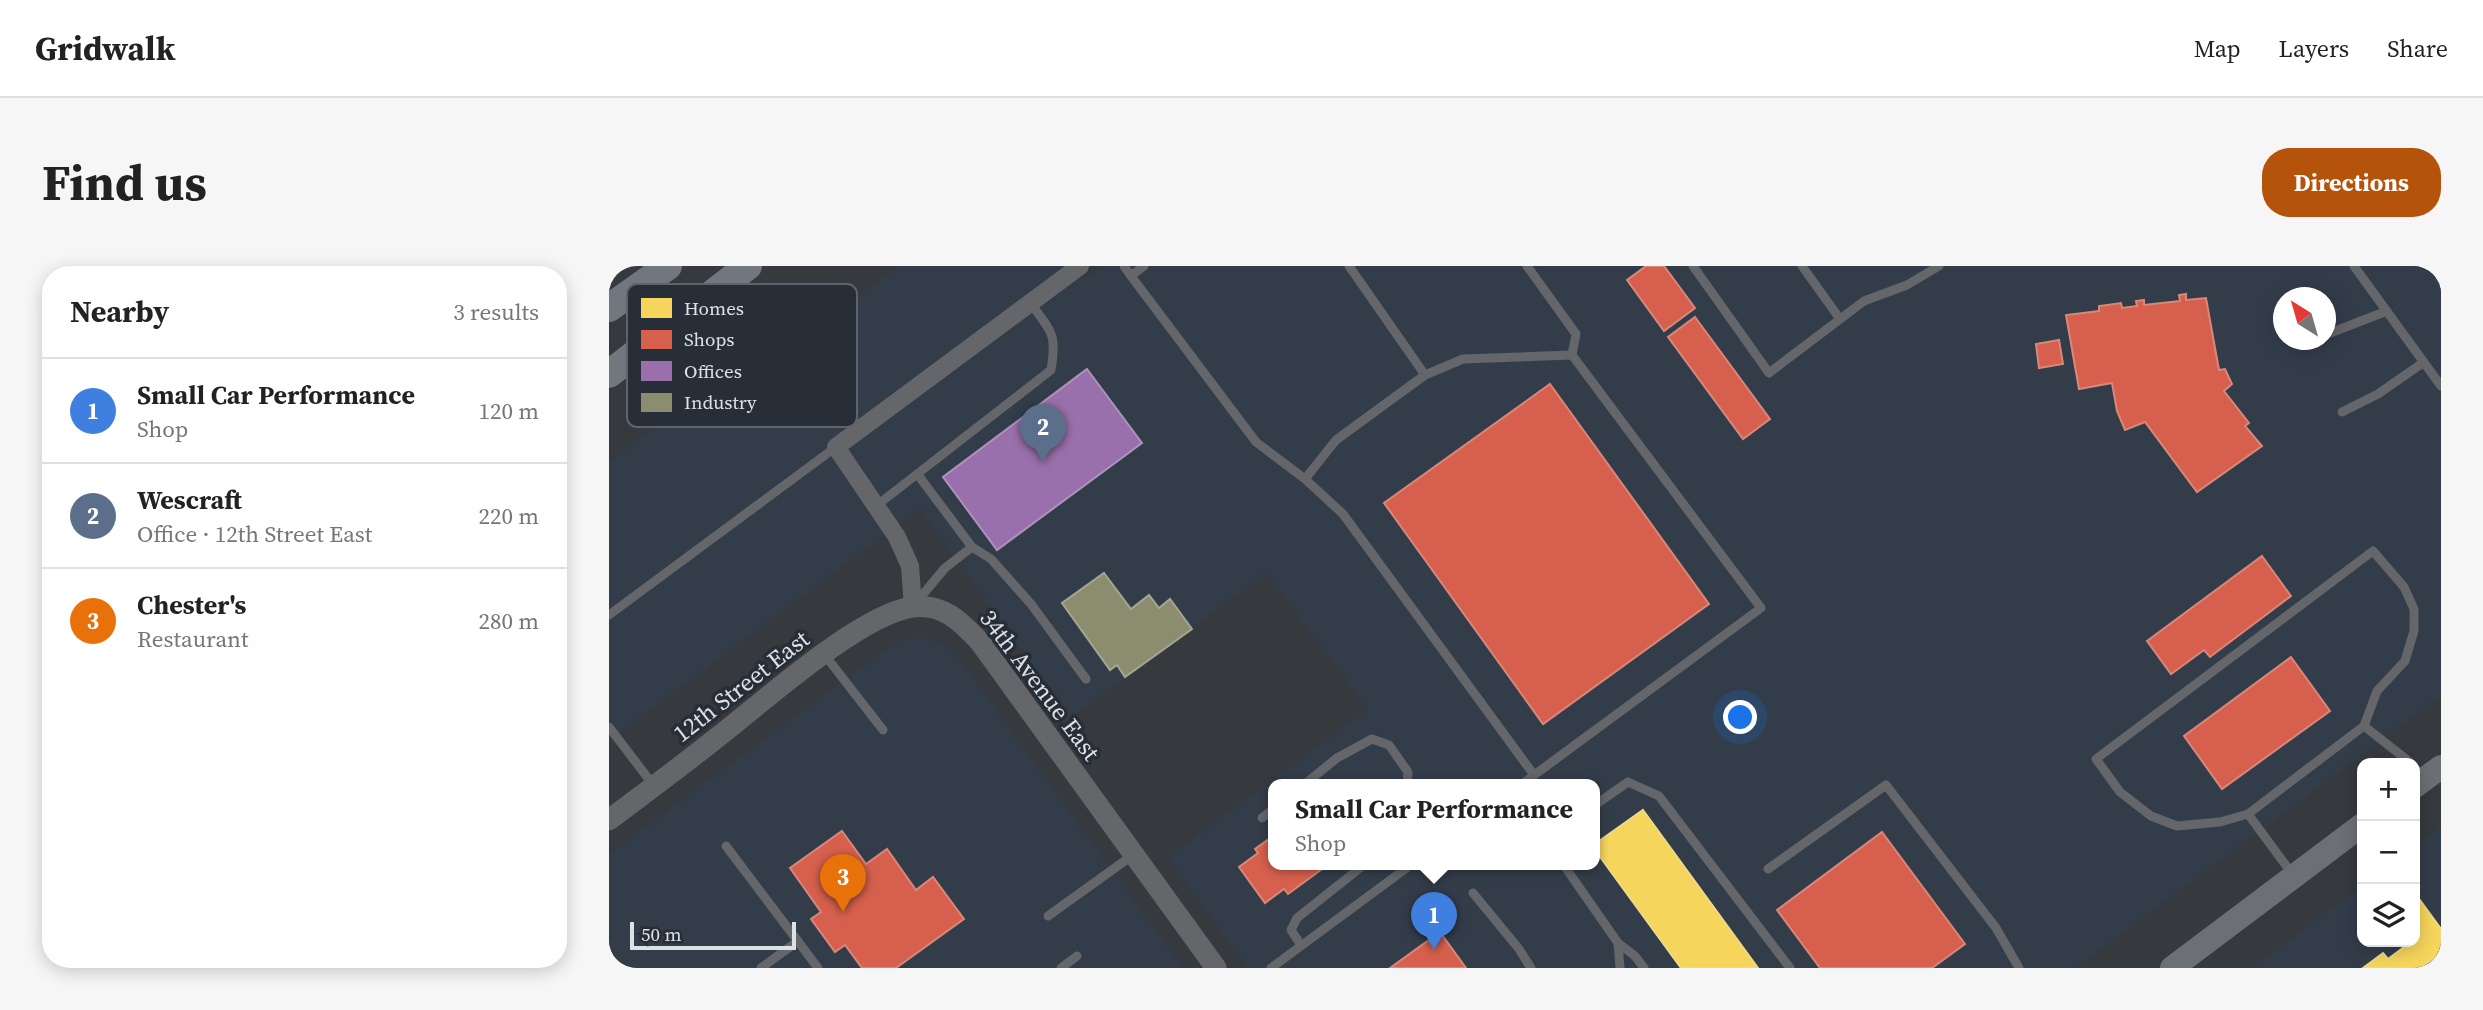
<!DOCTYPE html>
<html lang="en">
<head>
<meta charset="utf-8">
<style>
  :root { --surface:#fff; --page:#f6f6f6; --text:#222; --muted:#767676; --line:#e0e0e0; --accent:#b45309 }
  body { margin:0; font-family:"Source Serif 4",serif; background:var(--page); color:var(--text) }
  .controls { position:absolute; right:21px; bottom:21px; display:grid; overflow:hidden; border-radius:14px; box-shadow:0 4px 18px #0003 }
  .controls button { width:63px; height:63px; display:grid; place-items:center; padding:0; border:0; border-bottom:2px solid var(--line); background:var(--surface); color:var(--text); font:35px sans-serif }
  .compass { position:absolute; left:1664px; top:21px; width:63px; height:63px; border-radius:50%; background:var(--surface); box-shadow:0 4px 18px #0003; rotate:323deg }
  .scale { position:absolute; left:21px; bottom:18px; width:166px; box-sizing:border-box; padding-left:7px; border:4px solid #dce1e6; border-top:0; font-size:19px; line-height:24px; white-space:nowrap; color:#dce1e6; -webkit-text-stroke:5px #282e37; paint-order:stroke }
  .you { position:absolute; left:1132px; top:452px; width:24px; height:24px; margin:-18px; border:5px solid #fff; border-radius:50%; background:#1a73e8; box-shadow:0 0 0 10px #1a73e833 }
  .badge { display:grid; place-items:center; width:46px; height:46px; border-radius:50%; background:var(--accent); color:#fff; font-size:23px; font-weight:700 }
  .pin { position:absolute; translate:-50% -58px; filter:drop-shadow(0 2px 4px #0008) }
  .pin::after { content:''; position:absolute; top:37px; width:24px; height:21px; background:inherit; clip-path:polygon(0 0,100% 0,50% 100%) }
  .popup { position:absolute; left:659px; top:513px; width:332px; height:91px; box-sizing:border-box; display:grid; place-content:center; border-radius:14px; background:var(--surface); filter:drop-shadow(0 2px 5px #0005); font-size:23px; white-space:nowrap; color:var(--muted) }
  .popup b { font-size:26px; color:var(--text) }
  .popup::after { content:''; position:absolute; left:50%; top:100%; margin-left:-14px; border:14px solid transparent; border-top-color:var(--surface) }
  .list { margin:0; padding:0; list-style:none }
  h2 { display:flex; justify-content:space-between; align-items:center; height:91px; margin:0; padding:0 28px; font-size:30px }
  h2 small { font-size:23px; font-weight:400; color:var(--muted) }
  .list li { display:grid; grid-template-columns:46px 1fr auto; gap:21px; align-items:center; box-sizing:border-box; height:105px; padding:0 28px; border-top:2px solid var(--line) }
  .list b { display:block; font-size:26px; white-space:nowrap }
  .list p { margin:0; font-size:23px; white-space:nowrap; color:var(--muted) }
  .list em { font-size:23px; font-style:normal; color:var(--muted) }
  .icon { flex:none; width:38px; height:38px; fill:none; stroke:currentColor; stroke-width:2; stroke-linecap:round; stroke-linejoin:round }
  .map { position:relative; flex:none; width:1832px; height:702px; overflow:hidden; border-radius:28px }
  header { display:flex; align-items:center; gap:42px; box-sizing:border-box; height:98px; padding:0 35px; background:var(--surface); border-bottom:2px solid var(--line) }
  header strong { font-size:33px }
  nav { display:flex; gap:38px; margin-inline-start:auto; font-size:24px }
  .intro { display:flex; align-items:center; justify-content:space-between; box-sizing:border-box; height:168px; padding:0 42px }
  h1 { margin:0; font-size:49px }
  .button { padding:18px 32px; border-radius:28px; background:var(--accent); color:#fff; font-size:24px; font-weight:700 }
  main { display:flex; gap:42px; padding:0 42px }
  aside { flex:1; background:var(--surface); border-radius:28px; box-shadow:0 4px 18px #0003 }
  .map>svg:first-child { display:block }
</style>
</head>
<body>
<header>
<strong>Gridwalk</strong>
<nav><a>Map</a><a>Layers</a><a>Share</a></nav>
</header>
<div class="intro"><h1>Find us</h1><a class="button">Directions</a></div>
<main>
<aside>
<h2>Nearby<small>3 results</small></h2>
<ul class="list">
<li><span class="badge" style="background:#3f7fe0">1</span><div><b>Small Car Performance</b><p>Shop</p></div><em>120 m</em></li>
<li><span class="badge" style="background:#5c6f8a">2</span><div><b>Wescraft</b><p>Office · 12th Street East</p></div><em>220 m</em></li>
<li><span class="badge" style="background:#e8710a">3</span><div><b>Chester's</b><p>Restaurant</p></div><em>280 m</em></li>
</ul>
</aside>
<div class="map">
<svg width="1832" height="702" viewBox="0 0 1832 702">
  <rect width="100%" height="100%" fill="#36393e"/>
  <g fill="#333d4a" fill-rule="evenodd">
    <path d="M290 0H464L475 14 494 0H1832V430L1467 702H638L559 591 759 443 657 307 462 452 311 243 0 475V196L224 28 235 41ZM1674 32H1716V74H1674ZM664 518H986V598H664Z"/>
    <polygon points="313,371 333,378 351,394 574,702 9,702 0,690 0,588 273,386 293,374"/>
    <polygon points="1832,561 1832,702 1642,702 1753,620 1753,676 1806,676 1806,580"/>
  </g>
  <g fill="#f6d55c" stroke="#eed985" stroke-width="2">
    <polygon points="1034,544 1149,702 1072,702 986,584 986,578"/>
    <polygon points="1808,630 1832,663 1832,687 1811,702 1754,702 1774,687 1779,693 1795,681 1793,676 1806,676 1806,632"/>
  </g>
  <g fill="#d6604d" stroke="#d8877b" stroke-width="2">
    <polygon points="1037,0 1055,0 1086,42 1055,65 1018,14"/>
    <polygon points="1577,28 1577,34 1597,32 1610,104 1616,103 1623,118 1615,125 1640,157 1636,160 1653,180 1588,226 1536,156 1516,164 1508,145 1503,117 1470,123 1457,49 1490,45 1490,40 1512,37 1513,42 1528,40 1527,35 1535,34 1535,39 1571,35 1570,29"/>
    <polygon points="1086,51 1161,153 1134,173 1059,71"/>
    <polygon points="1450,74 1454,98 1430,102 1427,78"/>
    <polygon points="941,118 1100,338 934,458 775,237"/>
    <polygon points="1653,290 1682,330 1601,391 1595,384 1562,408 1538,375"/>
    <polygon points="1682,391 1721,445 1613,523 1575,470"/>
    <polygon points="233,565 257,598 278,583 307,624 324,611 355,653 287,702 253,702 236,679 226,686 202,653 212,646 181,602"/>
    <polygon points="1273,566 1356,678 1323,702 1211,702 1168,644"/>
    <polygon points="664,570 664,598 720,598 679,628 675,623 656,637 630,601 649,587 646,583"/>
    <polygon points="831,666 857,702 781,702"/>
  </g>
  <polygon fill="#9970ab" stroke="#ad92bd" stroke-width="2" points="478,103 533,177 388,284 334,211"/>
  <polygon fill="#8c8c6e" stroke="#a4a692" stroke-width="2" points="495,307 522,343 540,329 550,342 561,333 583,363 516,411 508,399 501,404 453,337"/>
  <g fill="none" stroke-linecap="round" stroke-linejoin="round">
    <g stroke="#646669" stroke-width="9">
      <polyline points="515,0 522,10"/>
      <polyline points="535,0 522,10 647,176 696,213 734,248 925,509"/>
      <polyline points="740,0 816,109"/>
      <polyline points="1084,0 1160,107 1255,35 1298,19 1330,0"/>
      <polyline points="1193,0 1231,53"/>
      <polyline points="1745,0 1832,120"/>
      <polyline points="1716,69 1778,45"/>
      <polyline points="1733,146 1769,128 1815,96"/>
      <polyline points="309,209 363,281 382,293 422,338 477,413"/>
      <polyline points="696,213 727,174 816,109 854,93 963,89"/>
      <path d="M267 240 442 104C448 68 443 66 422 38"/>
      <polygon points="1764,285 1795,321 1805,343 1805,365 1796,395 1768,425 1755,460 1639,548 1611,556 1568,560 1542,550 1511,526 1487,493"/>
      <polyline points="305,339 336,302 363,281"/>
      <polyline points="0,349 227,181"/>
      <polyline points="215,388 274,464"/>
      <polyline points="1755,460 1802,497"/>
      <polyline points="0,461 45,520"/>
      <polyline points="696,518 728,492 763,473 780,479 799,506 798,518"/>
      <polyline points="913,518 1152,342 963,89 967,68 918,0"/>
      <polyline points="986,539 1019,516 1050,530 1181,702"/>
      <polyline points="1639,548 1684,609"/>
      <polyline points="653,552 664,543"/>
      <polyline points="117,580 209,702"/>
      <polyline points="954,598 1009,677 1026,690 1035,702"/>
      <polyline points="1159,603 1277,519 1387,662 1410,702"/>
      <polyline points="864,627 910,683 922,702"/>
      <polyline points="439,650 524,589"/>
      <polyline points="1009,677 1011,702"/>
      <polyline points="692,679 682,664 688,652 756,598"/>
      <polyline points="152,702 189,675"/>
      <polyline points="452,702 468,690"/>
      <polyline points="662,702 803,598"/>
    </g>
    <polyline stroke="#646669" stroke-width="18" points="304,341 301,300 288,271 227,181 471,0"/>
    <path stroke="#646669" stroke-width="21" d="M0 554C37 526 74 499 110 470 154 436 251 348 304 341 334 337 352 356 371 376L607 702"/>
    <g stroke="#6c6f74" stroke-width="24">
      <polyline points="1806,520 1832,501"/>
      <polyline points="1563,702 1753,559"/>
    </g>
    <g stroke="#72767e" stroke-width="28">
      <polyline points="0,42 59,0"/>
      <polyline points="0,108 139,0"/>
    </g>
  </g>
  <g text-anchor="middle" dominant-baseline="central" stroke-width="7" stroke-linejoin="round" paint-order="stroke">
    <g font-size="24" fill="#dce1e6" stroke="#282e37">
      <text transform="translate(431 419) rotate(53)">34th Avenue East</text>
      <text transform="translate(132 420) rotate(-38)">12th Street East</text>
    </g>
  </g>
  <rect x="18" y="18" width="230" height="143" rx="10" fill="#282e37" stroke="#5e646c" stroke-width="2"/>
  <rect x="32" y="32" width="31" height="20" fill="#f6d55c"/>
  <rect x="32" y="64" width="31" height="19" fill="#d6604d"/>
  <rect x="32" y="95" width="31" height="20" fill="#9970ab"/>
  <rect x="32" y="127" width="31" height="19" fill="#8c8c6e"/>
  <g font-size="19" fill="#dce1e6">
    <text x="75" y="49">Homes</text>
    <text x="75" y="80">Shops</text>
    <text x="75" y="112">Offices</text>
    <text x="75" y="143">Industry</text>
  </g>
</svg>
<div class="controls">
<button>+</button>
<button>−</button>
<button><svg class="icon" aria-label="layers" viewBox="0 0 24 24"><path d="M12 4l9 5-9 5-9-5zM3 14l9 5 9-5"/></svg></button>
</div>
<svg class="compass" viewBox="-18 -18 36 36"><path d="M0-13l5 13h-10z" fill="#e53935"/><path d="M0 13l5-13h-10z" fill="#767676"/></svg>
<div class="scale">50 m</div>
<div class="you"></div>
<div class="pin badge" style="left:825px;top:684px;background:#3f7fe0">1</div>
<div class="popup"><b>Small Car Performance</b>Shop</div>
<div class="pin badge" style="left:434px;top:196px;background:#5c6f8a">2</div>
<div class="pin badge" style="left:234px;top:646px;background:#e8710a">3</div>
</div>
</main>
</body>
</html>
